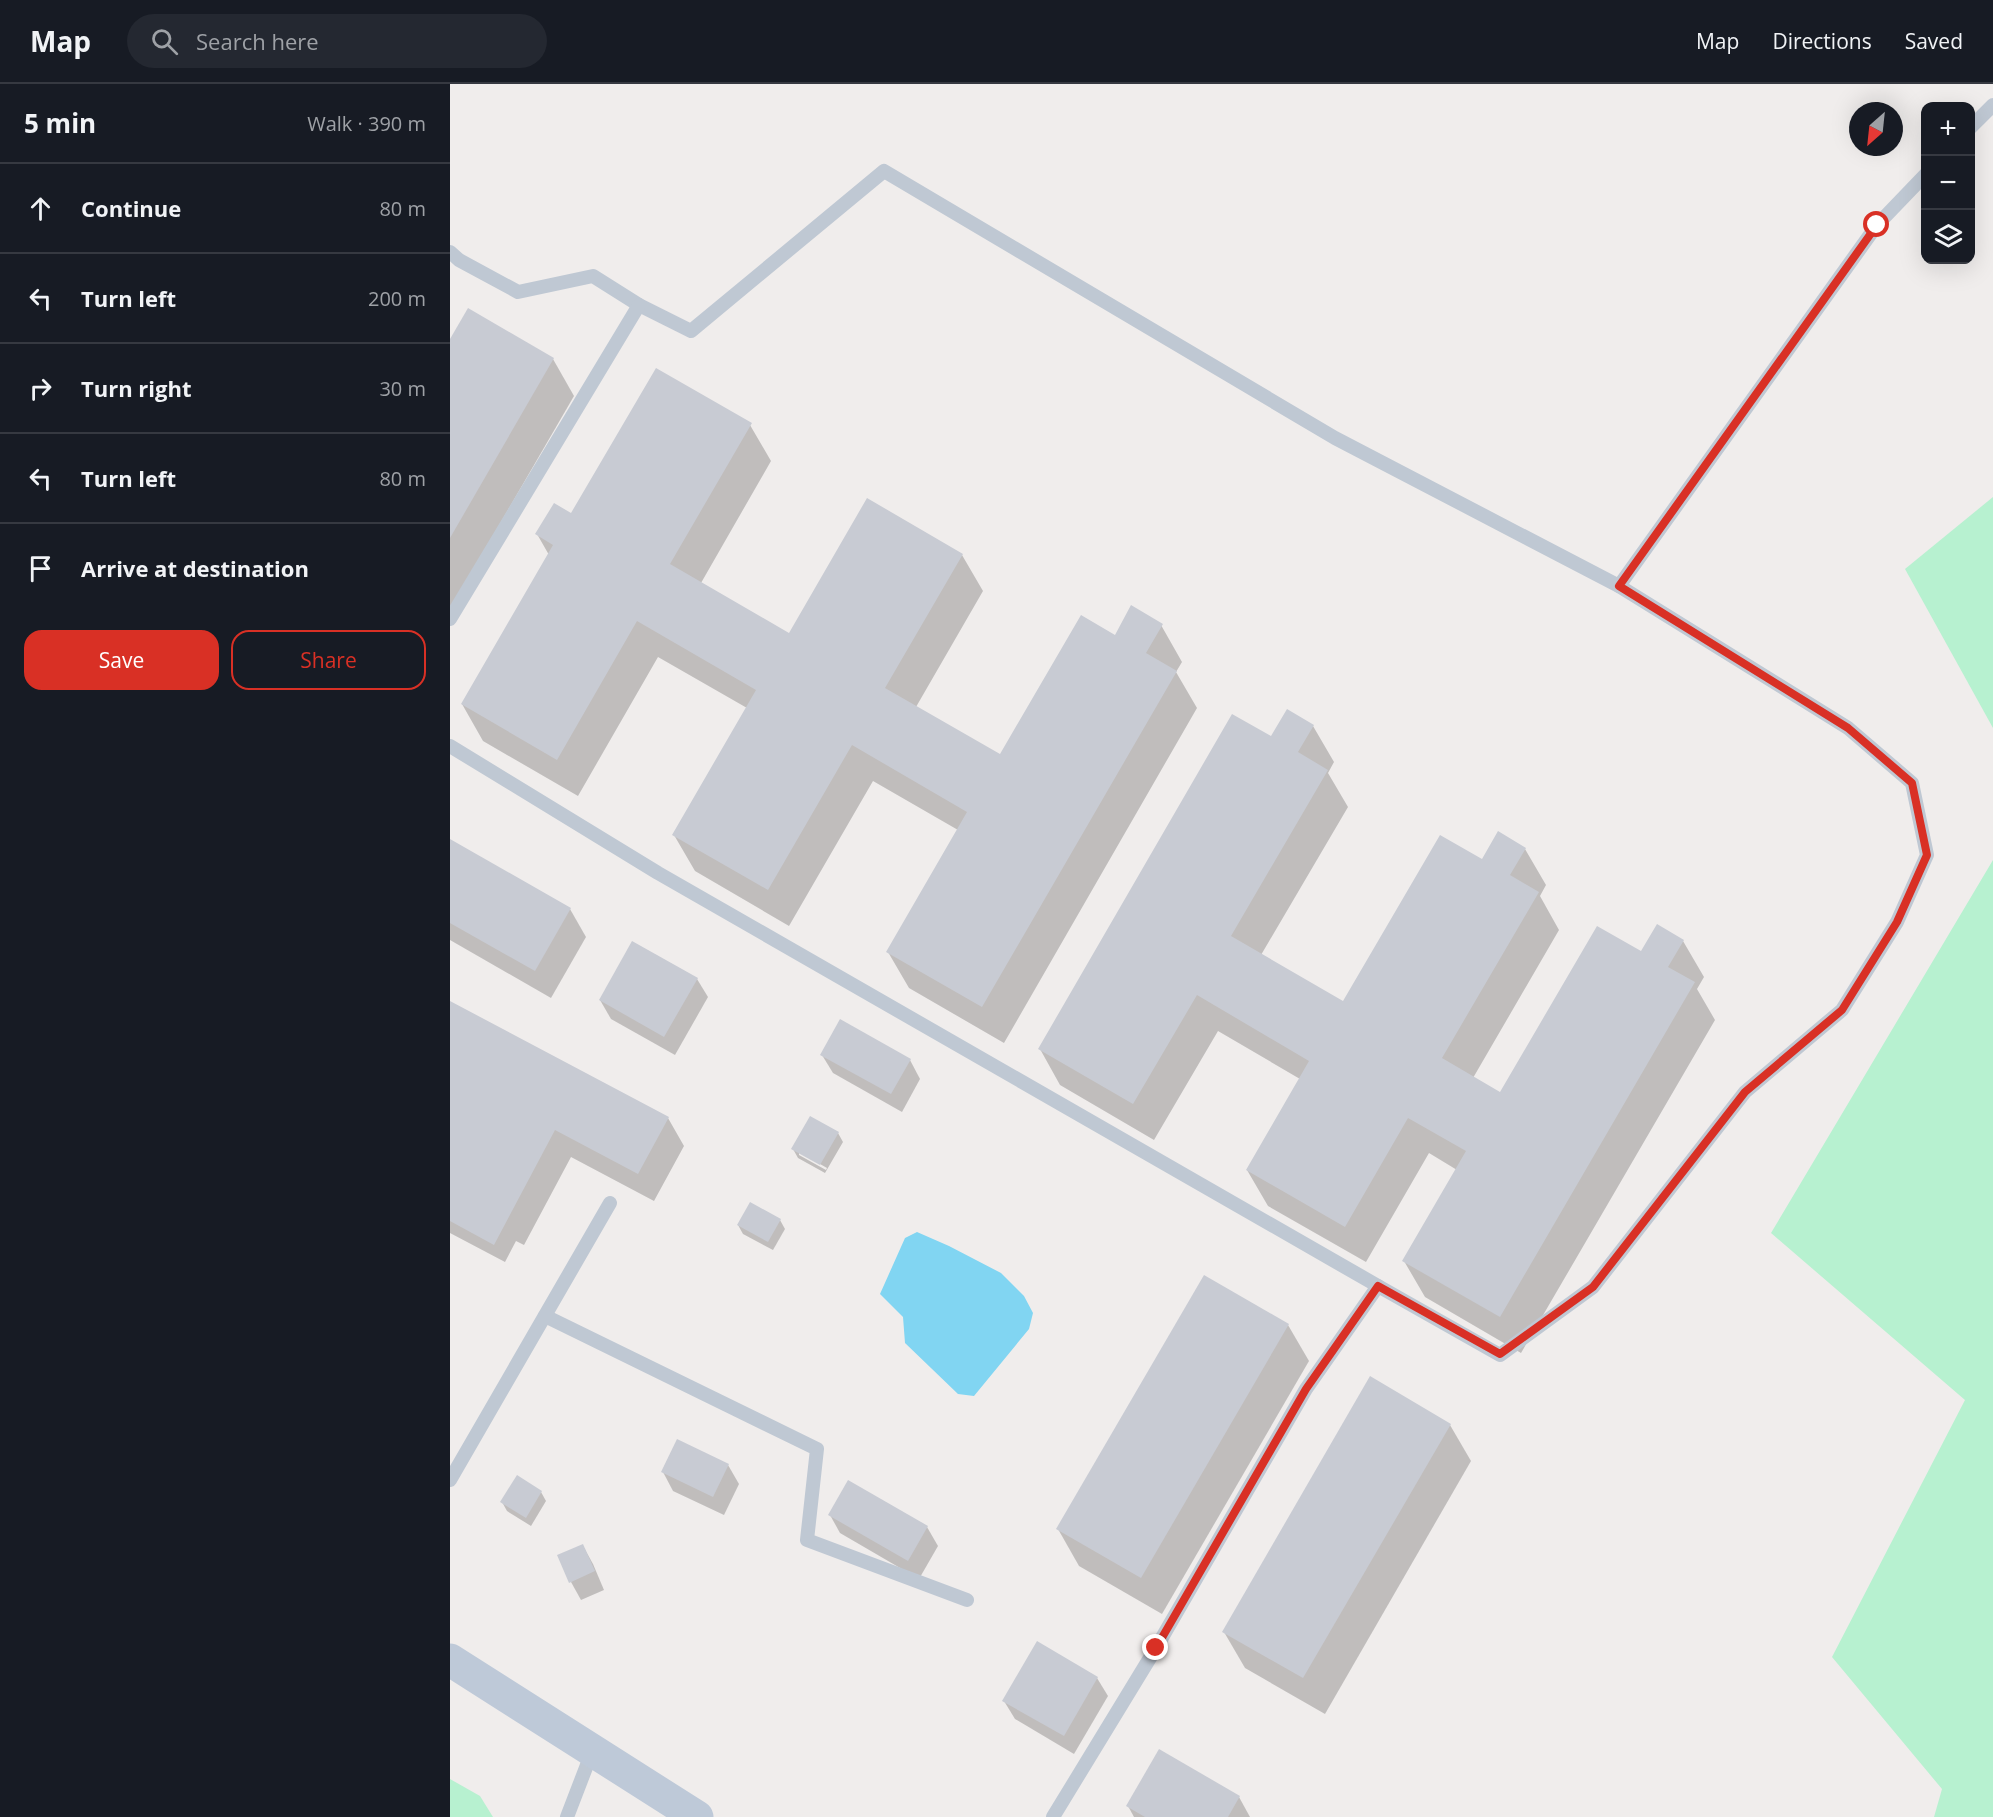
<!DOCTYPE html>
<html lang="en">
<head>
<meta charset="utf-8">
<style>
  :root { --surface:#171b24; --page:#242831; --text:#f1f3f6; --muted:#9ea1a6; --line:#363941; --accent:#d93025 }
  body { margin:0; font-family:"Open Sans",sans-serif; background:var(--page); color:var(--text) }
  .controls { position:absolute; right:18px; top:18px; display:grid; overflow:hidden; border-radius:12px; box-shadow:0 6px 24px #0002 }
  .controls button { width:54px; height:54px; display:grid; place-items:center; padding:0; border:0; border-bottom:2px solid var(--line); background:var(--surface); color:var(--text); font:30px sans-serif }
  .compass { position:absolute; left:1399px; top:18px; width:54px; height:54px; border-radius:50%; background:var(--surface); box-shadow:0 6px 24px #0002; rotate:207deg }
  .stop { position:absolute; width:18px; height:18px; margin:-14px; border:4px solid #d93025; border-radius:50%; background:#fff }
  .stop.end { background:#d93025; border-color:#fff; box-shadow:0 2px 6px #0008 }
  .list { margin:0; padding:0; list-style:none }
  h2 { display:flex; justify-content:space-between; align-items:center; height:78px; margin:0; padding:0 24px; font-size:26px }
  h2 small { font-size:20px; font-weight:400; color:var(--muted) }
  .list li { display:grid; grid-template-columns:39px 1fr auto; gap:18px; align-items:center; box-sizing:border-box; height:90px; padding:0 24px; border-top:2px solid var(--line) }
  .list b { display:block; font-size:22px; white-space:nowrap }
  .list em { font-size:20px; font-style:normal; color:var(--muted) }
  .actions { display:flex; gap:12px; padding:18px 24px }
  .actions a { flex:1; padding:14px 0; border:2px solid var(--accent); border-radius:18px; text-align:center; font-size:21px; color:var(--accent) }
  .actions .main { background:var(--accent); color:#fff }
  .icon { flex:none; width:33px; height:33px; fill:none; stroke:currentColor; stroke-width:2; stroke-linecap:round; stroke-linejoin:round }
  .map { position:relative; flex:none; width:1543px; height:1733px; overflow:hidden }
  header { display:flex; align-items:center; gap:36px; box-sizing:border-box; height:84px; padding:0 30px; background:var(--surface); border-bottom:2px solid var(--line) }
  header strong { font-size:28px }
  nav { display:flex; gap:33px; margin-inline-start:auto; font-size:21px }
  .search { width:420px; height:54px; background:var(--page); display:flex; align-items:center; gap:15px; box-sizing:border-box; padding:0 21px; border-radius:33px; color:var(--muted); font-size:22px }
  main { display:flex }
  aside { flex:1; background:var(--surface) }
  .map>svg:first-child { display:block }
</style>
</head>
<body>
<header>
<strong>Map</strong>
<div class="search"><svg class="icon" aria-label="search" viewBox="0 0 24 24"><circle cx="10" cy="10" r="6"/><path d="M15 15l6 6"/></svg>Search here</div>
<nav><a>Map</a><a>Directions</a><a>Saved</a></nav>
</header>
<main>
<aside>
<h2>5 min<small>Walk · 390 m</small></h2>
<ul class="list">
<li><svg class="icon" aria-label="ahead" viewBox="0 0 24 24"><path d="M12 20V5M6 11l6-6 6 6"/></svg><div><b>Continue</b></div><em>80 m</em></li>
<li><svg class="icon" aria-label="left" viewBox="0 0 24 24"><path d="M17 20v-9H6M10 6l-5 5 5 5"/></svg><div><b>Turn left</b></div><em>200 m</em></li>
<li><svg class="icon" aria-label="right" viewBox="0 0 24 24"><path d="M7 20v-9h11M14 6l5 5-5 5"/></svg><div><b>Turn right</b></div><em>30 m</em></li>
<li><svg class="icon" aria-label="left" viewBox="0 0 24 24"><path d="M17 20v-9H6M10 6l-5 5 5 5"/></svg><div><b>Turn left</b></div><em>80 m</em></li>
<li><svg class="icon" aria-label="arrive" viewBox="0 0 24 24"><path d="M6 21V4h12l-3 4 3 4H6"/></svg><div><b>Arrive at destination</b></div></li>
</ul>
<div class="actions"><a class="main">Save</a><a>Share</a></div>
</aside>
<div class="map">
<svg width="1543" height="1733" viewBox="0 0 1543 1733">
  <rect width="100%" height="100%" fill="#f0edec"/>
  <g fill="#b7f1d0">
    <polygon points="1543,413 1543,644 1455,485"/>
    <polygon points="1543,776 1543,1733 1484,1733 1492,1705 1382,1573 1515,1316 1321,1149"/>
    <polygon points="0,1695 30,1712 43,1733 0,1733"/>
  </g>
  <polygon fill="#81d5f2" points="467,1148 499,1162 551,1189 574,1212 583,1229 579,1245 524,1312 508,1310 455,1259 453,1233 430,1210 455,1154"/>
  <g fill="#0003" fill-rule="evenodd">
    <polygon points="0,258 103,275 124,312 0,526"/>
    <polygon points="300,341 321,377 251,499 340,551 512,471 533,507 466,623 551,672 665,553 711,541 732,578 726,588 747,624 554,959 459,904 438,868 508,746 423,697 339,842 245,787 224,751 297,624 208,573 128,712 33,657 12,620 99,471 87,450"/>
    <polygon points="863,642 884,678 878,689 898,723 811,871 894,919 1033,777 1075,765 1096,801 1090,812 1109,846 1023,994 1051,1010 1192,870 1233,857 1254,893 1247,905 1265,936 1071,1269 975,1213 954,1177 1007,1086 979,1069 916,1178 818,1122 797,1086 850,995 768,947 704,1056 610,1001 590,965 821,654"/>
    <polygon points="0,757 120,825 136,853 101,914 0,856"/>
    <polygon points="247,895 258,913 225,971 161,935 150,916"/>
    <polygon points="0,918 218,1034 234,1062 204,1117 121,1073 74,1161 66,1157 55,1178 0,1149"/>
    <polygon points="372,971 460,976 470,995 452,1028 383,989"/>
    <path d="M388 1049 393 1058 375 1089 348 1074 343 1065ZM349 1068 377 1084 376 1086 349 1071Z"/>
    <polygon points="330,1136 335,1145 323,1166 293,1150 288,1141"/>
    <polygon points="838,1241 859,1277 712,1530 629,1482 608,1445"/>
    <polygon points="1000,1341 1021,1377 875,1630 795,1584 774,1548"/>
    <polygon points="278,1381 289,1400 274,1431 223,1407 213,1388"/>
    <polygon points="399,1398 477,1443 488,1462 469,1495 390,1449 380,1431"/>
    <polygon points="91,1408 96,1417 81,1442 57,1427 52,1418"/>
    <polygon points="133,1462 143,1480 154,1506 131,1516 121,1498"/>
    <polygon points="647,1594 658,1612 624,1670 565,1635 554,1617"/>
    <polygon points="789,1713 800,1733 684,1733 678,1722"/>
  </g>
  <g fill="#c8cbd3">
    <polygon points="18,224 104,274 0,454 0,255"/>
    <polygon points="206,284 302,339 220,480 339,549 417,414 513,470 435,604 550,670 631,531 665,551 681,521 713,540 696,569 727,587 532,923 436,868 517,728 402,661 318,806 222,751 306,606 187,537 107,676 11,620 103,461 85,450 104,419 121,429"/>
    <polygon points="837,625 864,641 848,668 878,686 781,852 893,917 990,751 1032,775 1048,747 1076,764 1060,791 1089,808 992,974 1050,1008 1147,842 1191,867 1207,840 1234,856 1218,883 1245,898 1050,1233 952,1177 1016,1067 958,1034 895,1143 796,1086 859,977 747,911 683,1020 588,965 782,630 821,652"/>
    <polygon points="0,755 121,824 85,887 0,839"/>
    <polygon points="182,857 248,894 214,953 149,916"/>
    <polygon points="0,917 219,1033 188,1090 105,1046 44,1161 0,1137"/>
    <polygon points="390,935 461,975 441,1010 370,971"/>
    <polygon points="360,1032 389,1048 370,1081 341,1065"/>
    <polygon points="300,1118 331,1135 318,1158 287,1141"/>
    <polygon points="754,1191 839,1240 691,1494 606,1445"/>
    <polygon points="920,1292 1001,1340 853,1594 772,1548"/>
    <polygon points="227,1355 279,1380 263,1413 211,1388"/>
    <polygon points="67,1391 92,1407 76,1434 50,1418"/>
    <polygon points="398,1396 478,1442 458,1477 378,1431"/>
    <polygon points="133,1460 145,1487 119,1499 107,1471"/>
    <polygon points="587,1557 648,1593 614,1652 552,1617"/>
    <polygon points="709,1665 790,1712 778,1733 695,1733 676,1722"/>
  </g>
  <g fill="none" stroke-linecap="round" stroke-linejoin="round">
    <g stroke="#bfc8d3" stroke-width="14">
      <polyline points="1520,44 1543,21"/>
      <polyline points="0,168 9,176 68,208 143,192 189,221 241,247 434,87 885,354 1169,502 1398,644 1462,699 1477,771 1447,838 1392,926 1295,1008 1143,1203 1050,1271 928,1202 856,1305 706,1564 603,1733"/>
      <polyline points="1169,502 1427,141 1476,90"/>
      <polyline points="0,535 189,221"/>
      <polyline points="0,662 208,789 928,1202"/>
      <polyline points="95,1232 367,1365 357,1456 517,1516"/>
      <polyline points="0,1396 160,1119"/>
      <polyline points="117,1733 142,1668"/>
    </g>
    <polyline stroke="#bec9d8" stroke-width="33" points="0,1576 247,1733"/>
  </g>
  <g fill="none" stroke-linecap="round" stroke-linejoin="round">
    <polyline stroke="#d93025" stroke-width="8" points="706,1564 856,1305 928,1202 1050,1270 1143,1203 1295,1008 1392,926 1447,838 1477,771 1462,699 1398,644 1169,502 1427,141"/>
  </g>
</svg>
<div class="controls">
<button>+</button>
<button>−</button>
<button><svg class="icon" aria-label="layers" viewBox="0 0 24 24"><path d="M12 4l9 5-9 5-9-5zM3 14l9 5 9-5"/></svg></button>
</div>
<svg class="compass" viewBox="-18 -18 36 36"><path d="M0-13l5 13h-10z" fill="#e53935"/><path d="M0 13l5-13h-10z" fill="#9ea1a6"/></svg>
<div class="stop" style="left:1427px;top:141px"></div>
<div class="stop end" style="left:706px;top:1564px"></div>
</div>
</main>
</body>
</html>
